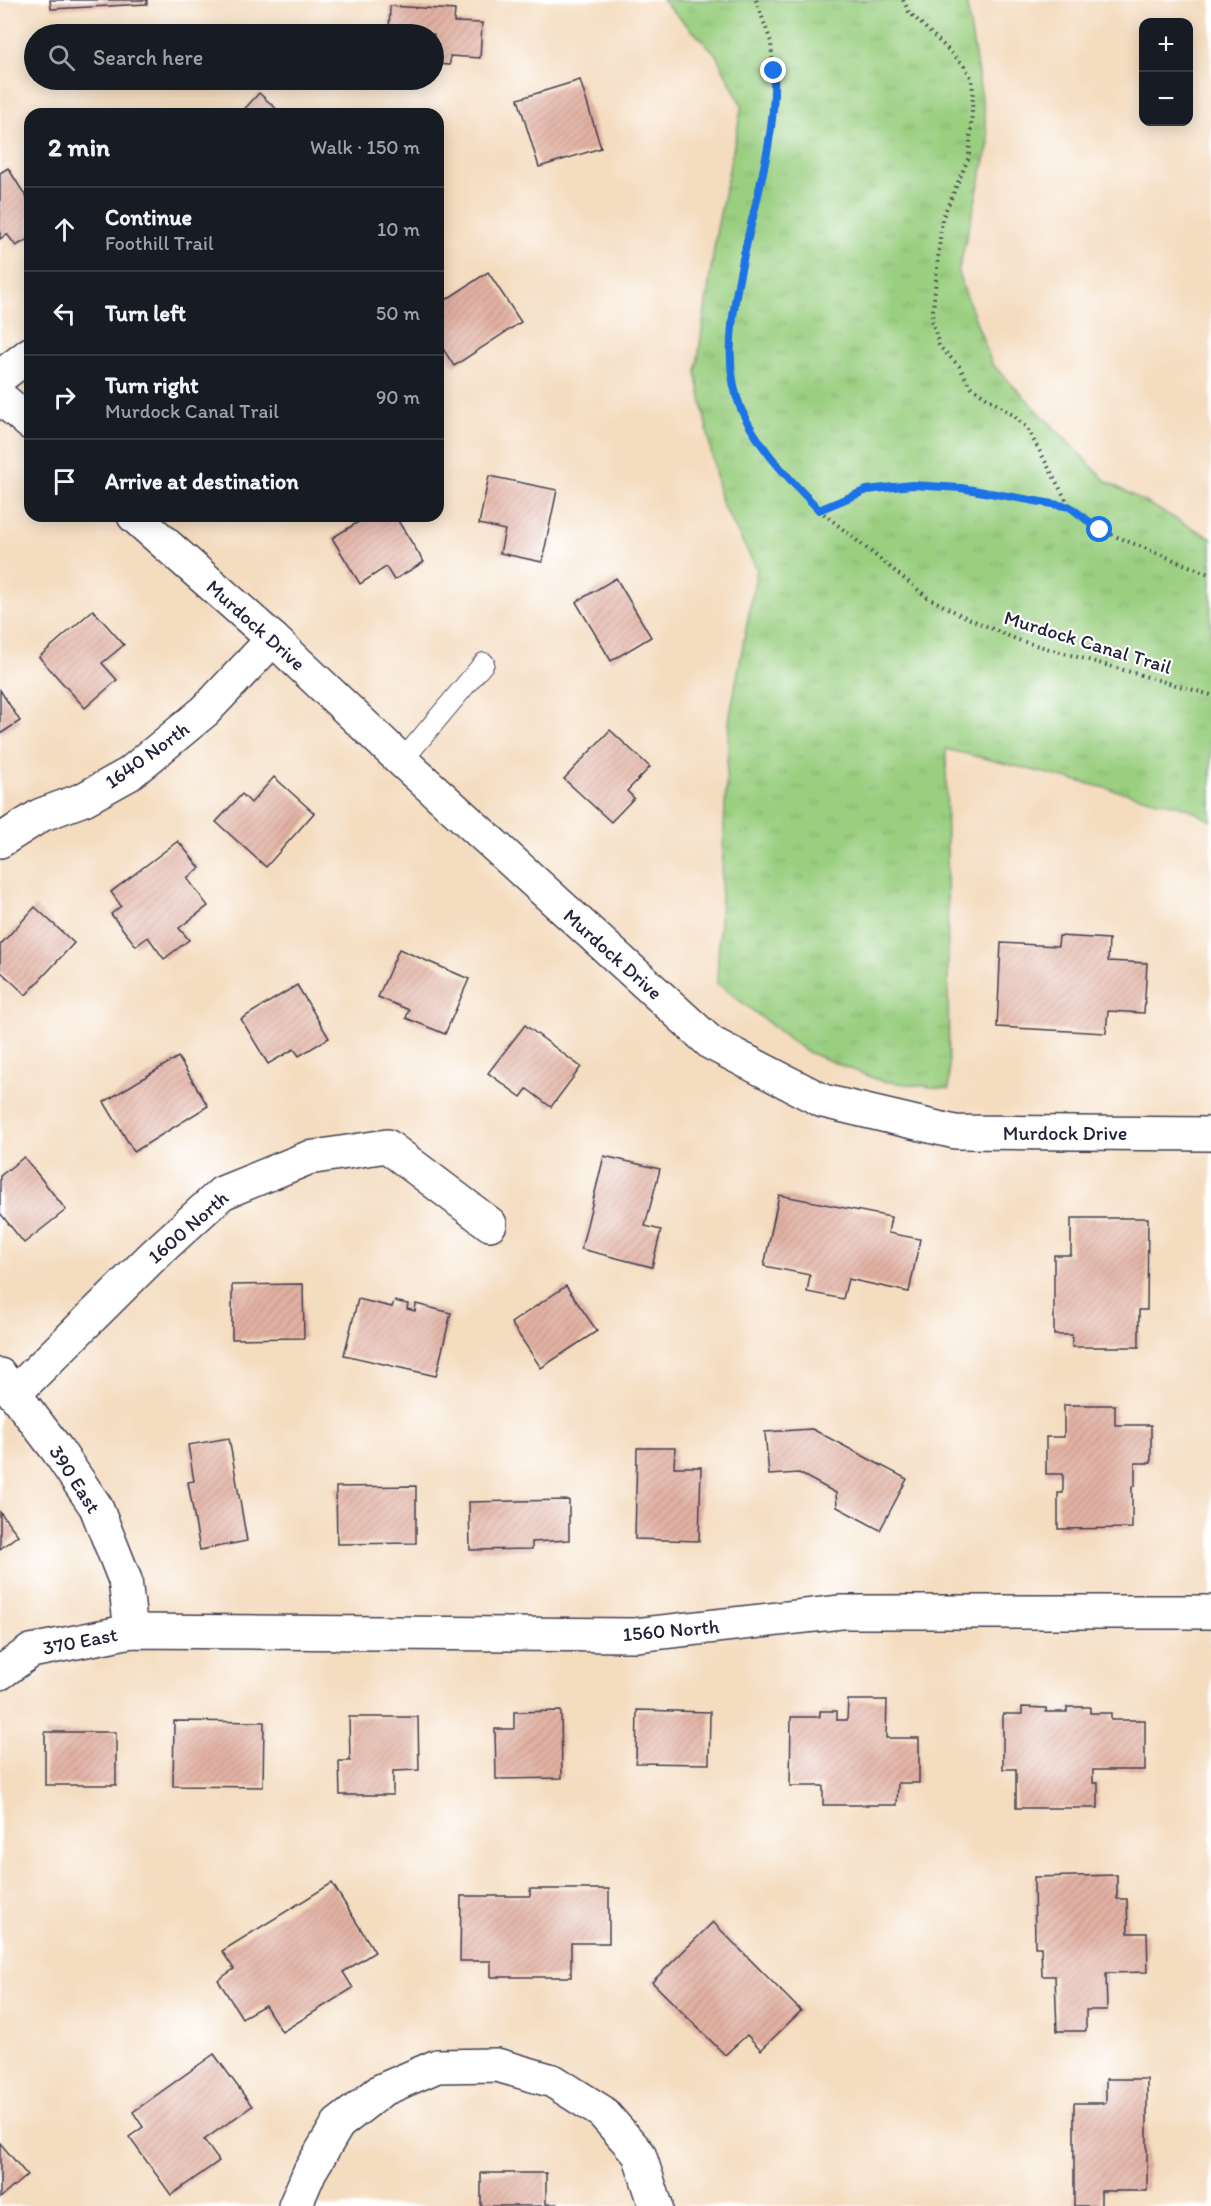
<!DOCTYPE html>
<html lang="en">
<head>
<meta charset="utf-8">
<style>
  :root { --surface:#171b24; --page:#20242c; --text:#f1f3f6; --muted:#9ea1a6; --line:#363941 }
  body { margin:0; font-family:Itim,sans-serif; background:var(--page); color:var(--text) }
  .controls { position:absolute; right:18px; top:18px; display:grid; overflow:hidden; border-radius:12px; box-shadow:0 3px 15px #0003 }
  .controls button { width:54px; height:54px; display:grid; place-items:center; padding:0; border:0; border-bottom:2px solid var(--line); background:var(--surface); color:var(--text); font:30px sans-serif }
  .stop { position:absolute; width:18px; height:18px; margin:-14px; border:4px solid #1a73e8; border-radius:50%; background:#fff }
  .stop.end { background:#1a73e8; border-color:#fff; box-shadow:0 2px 6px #0008 }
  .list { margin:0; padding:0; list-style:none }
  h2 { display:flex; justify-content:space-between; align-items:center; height:78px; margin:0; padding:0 24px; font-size:26px }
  h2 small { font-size:20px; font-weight:400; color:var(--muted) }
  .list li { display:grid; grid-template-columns:39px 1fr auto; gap:18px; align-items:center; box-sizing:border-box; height:84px; padding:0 24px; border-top:2px solid var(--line) }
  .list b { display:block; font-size:22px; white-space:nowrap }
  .list p { margin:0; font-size:20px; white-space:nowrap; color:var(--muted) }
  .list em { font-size:20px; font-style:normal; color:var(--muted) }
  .icon { flex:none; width:33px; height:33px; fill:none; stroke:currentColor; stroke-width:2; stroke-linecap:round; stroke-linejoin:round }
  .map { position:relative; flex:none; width:1211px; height:2206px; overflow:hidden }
  .search { position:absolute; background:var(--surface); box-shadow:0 3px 15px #0003; left:24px; top:24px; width:420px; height:66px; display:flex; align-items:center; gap:15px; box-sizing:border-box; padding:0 21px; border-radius:33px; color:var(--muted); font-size:22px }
  .panel { position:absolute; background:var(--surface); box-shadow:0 3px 15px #0003; left:24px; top:108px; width:420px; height:414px; border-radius:18px }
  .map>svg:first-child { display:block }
</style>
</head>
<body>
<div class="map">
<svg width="1211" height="2206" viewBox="0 0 1211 2206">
  <defs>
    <pattern id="grass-tufts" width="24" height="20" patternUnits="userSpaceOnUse" patternTransform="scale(1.5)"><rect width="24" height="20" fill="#9acf80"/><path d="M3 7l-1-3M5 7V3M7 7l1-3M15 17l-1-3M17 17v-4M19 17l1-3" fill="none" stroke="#84b170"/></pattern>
    <pattern id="building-hatch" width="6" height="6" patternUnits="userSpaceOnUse" patternTransform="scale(1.5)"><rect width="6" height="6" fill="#e2b1a3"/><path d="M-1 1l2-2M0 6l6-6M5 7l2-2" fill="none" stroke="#c2988d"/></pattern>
  </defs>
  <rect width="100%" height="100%" fill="#fff"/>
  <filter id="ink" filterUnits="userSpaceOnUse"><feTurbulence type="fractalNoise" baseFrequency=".0167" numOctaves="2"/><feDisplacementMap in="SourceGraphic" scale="12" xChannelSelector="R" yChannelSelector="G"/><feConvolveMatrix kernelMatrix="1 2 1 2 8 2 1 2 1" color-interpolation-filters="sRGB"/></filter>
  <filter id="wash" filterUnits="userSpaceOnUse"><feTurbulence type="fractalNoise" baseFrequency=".008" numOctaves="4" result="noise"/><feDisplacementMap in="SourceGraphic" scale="24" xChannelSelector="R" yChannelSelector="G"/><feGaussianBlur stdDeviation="1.35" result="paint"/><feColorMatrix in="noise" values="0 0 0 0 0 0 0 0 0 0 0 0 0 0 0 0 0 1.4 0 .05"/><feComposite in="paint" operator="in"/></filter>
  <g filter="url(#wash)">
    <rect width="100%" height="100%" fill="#f4dcbf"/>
    <polygon fill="url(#grass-tufts)" stroke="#5e785e" stroke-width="1.5" points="662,0 966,0 989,143 958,273 992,364 1106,481 1211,538 1211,821 1188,808 946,749 949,1089 881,1081 805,1051 717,983 729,721 757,569 721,502 696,372 717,229 742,106 715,53"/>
    <g id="blocks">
      <g fill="url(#building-hatch)">
        <polygon points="50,0 147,0 147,4 51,9"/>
        <polygon points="390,6 455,10 454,22 482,23 480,58 450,56 450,65 434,64 434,34 389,34"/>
        <polygon points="580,80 601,148 539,167 518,99"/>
        <polygon points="259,93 282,114 240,114"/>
        <polygon points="8,168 30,203 30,238 16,246 7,234 0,239 0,173"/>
        <polygon points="488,272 521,322 454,366 438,341 438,305"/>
        <polygon points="489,476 557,490 542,562 500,553 505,530 479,524"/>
        <polygon points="368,516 395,516 424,562 394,580 386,567 360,584 332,538"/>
        <polygon points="616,578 651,637 611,661 576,602"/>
        <polygon points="93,610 124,645 102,663 117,680 85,708 39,657"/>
        <polygon points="0,690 20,721 0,734"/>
        <polygon points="610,730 650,767 627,791 634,798 611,822 564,779"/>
        <polygon points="274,777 314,813 266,867 216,822 242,794 251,803"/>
        <polygon points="178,841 200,868 187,878 208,906 179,928 189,940 164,959 148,937 136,946 111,914 121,906 111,892"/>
        <polygon points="35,907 74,943 26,995 0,971 0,945"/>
        <polygon points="1059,936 1109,939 1108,961 1147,963 1144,1013 1108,1011 1106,1033 997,1027 1001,943 1058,946"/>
        <polygon points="399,949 469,979 445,1034 406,1018 409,1010 378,997"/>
        <polygon points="297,985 329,1038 299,1056 294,1049 268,1064 241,1019"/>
        <polygon points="525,1025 581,1067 551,1107 527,1089 521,1097 488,1073"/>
        <polygon points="178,1057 208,1106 134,1152 104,1102"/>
        <polygon points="604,1156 660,1169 645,1226 661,1230 652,1267 581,1249"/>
        <polygon points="24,1157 66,1210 24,1243 0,1213 0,1176"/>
        <polygon points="779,1195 891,1217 888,1233 920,1239 909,1292 848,1279 843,1299 807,1292 810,1275 764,1266"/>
        <polygon points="1071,1218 1148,1218 1147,1310 1139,1310 1139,1347 1072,1347 1072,1335 1054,1335 1054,1255 1071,1255"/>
        <polygon points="303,1284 304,1338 232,1339 232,1285"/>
        <polygon points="566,1286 597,1331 541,1368 511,1323"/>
        <polygon points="358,1299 392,1307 394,1301 408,1304 407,1309 415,1311 416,1304 451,1313 436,1376 344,1355"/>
        <polygon points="1064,1405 1115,1405 1115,1425 1151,1425 1151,1463 1135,1463 1135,1486 1132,1486 1132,1528 1058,1529 1058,1493 1063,1493 1063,1474 1046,1474 1046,1437 1064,1437"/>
        <polygon points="812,1429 907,1479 880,1530 837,1507 836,1493 799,1473 769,1475 765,1432"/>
        <polygon points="229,1438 247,1541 200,1550 188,1482 194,1481 188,1445"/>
        <polygon points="637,1448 675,1448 674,1467 701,1467 699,1541 635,1539"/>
        <polygon points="416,1486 416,1543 337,1544 336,1487"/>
        <polygon points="569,1500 569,1540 532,1542 532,1549 470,1550 469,1502"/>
        <polygon points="0,1512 18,1535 0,1549"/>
        <polygon points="848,1700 887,1700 886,1738 919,1738 919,1783 898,1783 897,1805 823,1805 823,1786 790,1786 791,1717 820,1717 820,1711 837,1711 837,1720 847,1720"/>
        <polygon points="1022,1707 1046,1708 1046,1712 1067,1712 1067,1707 1090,1707 1090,1713 1111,1713 1111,1720 1145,1720 1145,1770 1093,1770 1093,1783 1098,1783 1098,1808 1016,1808 1016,1769 1003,1769 1003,1714 1022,1714"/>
        <polygon points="637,1710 710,1712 709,1764 636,1763"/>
        <polygon points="561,1711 562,1778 496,1779 495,1729 514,1729 514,1712"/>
        <polygon points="349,1717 418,1717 419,1770 393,1771 393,1795 340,1795 339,1761 350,1761"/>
        <polygon points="174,1721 264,1722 263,1787 173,1786"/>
        <rect x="45" y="1732" width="71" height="53"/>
        <polygon points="1117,1875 1117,1899 1127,1899 1128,1933 1147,1933 1148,1972 1106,1973 1107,2010 1086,2010 1086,2031 1057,2031 1055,1976 1042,1976 1041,1947 1035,1947 1034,1877"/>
        <polygon points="332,1883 375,1952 343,1972 353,1988 282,2032 265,2005 242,2018 218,1980 234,1969 222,1951"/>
        <polygon points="530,1889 609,1889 609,1943 571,1943 571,1977 491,1977 491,1961 460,1961 461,1896 530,1896"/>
        <polygon points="713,1922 801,2011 761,2050 747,2035 725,2055 652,1982"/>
        <polygon points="214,2054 252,2106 204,2140 219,2161 171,2195 129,2137 143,2127 133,2112"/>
        <polygon points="1106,2079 1147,2079 1147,2191 1101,2191 1101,2206 1074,2206 1074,2103 1106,2103"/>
        <polygon points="0,2143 27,2175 0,2198"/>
        <polygon points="481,2173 546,2173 546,2204 557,2204 557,2206 481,2206"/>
      </g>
    </g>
  </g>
  <g filter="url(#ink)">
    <use href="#blocks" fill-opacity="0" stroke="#423e4f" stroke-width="1.5"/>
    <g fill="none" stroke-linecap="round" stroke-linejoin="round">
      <g stroke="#423e4f" stroke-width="22">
        <polyline id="lane" points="402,761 484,663"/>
      </g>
      <g stroke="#423e4f" stroke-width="36">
        <g id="street">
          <polyline points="0,377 30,354"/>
          <polyline points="0,397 30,423"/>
          <polyline points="134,516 273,639 402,761 711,1043 823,1101 955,1132 1211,1134"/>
          <polyline points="0,841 41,815 84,799 129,774 205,711 273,639"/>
          <polyline points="0,1375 58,1451 96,1507 125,1580 131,1631"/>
          <polyline points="14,1394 153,1256 222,1193 308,1158 387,1146 490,1224"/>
          <polyline points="0,1673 31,1651 131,1631 635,1635 841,1612 1211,1612"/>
          <polyline points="295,2206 310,2171 338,2124 382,2090 437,2066 497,2065 553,2081 602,2112 639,2154 656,2206"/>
        </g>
      </g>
      <g stroke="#423e4f" stroke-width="4" stroke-dasharray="1.5 4.5" stroke-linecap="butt">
        <polyline points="756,0 771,42 775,99 771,130 742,256 730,330 731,370 740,407 755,435 776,464 819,510 927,597 961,615 1018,640 1211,695"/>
        <polyline points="903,0 909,12 963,64 972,79 973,94 969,157 942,219 932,319 939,346 959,366 970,386 1014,416 1027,428 1070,507 1100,530 1211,575"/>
        <path d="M819 510C835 504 851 495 867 491 927 475 1010 497 1070 507"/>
      </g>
      <use href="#lane" stroke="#fff" stroke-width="20"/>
      <use href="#street" stroke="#fff" stroke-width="33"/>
    </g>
  </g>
  <g fill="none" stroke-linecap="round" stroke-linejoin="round" filter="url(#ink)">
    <path stroke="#1a73e8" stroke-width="8" d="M774 71C777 147 748 221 736 296 730 333 726 373 741 409 758 448 790 479 819 510L867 490 912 485 961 488 1070 507 1100 530"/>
  </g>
  <g text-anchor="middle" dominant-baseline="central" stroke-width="4.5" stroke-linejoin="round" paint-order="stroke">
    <g font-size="20" fill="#22223b" stroke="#fff">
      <text transform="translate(256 625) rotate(42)">Murdock Drive</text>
      <text transform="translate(1088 642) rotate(17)">Murdock Canal Trail</text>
      <text transform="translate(147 755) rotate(-36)">1640 North</text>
      <text transform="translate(613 954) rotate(42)">Murdock Drive</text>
      <text x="1065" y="1133">Murdock Drive</text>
      <text transform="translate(188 1227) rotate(-41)">1600 North</text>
      <text transform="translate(75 1479) rotate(57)">390 East</text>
      <text transform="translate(671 1630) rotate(-5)">1560 North</text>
      <text transform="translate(80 1641) rotate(-11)">370 East</text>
    </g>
  </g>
</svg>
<div class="controls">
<button>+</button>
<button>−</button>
</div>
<div class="stop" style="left:1100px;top:530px"></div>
<div class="stop end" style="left:774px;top:71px"></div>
<div class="search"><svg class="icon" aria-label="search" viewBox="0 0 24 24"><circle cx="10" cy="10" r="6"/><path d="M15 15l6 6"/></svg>Search here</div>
<section class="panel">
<h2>2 min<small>Walk · 150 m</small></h2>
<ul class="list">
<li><svg class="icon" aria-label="ahead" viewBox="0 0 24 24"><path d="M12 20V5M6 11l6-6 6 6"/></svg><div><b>Continue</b><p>Foothill Trail</p></div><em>10 m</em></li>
<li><svg class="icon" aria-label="left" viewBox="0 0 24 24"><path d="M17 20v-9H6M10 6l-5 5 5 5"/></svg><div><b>Turn left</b></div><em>50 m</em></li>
<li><svg class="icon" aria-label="right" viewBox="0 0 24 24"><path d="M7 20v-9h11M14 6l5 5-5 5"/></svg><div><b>Turn right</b><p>Murdock Canal Trail</p></div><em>90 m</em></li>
<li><svg class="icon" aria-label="arrive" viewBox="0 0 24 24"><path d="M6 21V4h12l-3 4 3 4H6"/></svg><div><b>Arrive at destination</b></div></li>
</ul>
</section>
</div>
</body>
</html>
